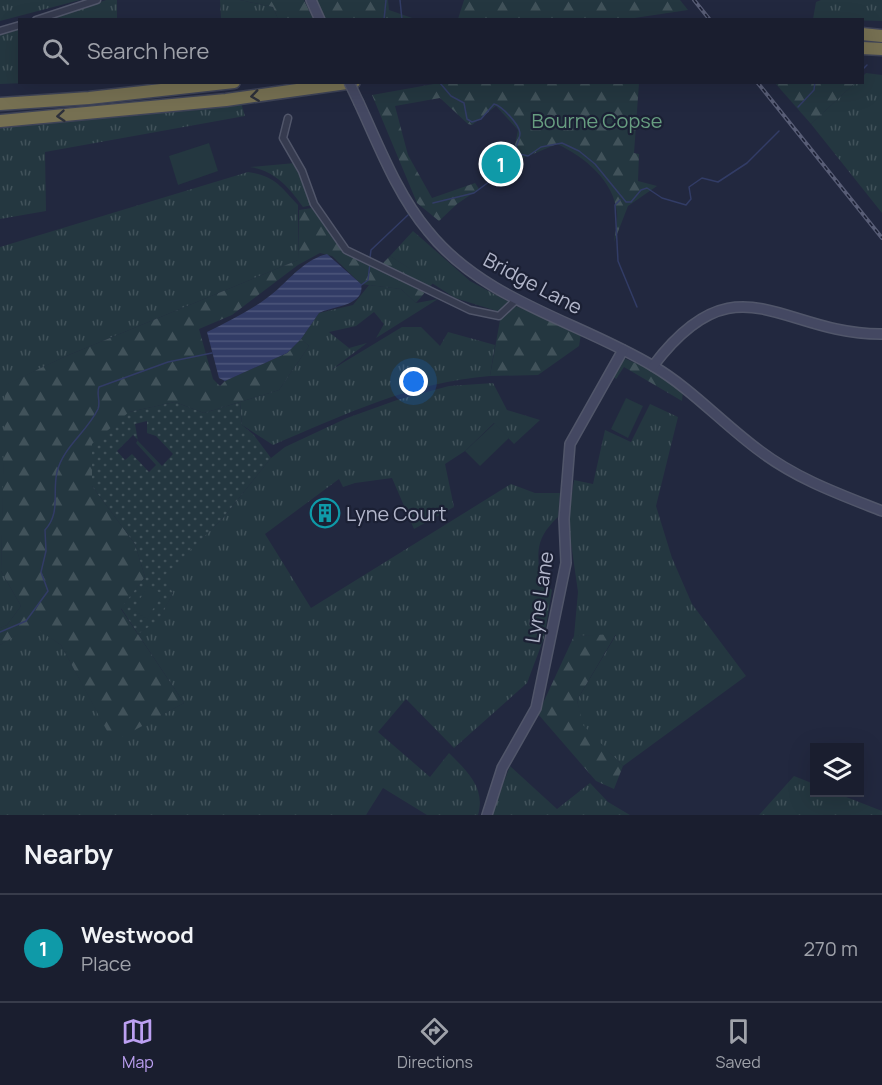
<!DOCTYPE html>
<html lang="en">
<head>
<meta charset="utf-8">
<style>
  :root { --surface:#1a1e2f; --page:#232737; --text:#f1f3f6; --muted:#9fa2aa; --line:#383c4b; --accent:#bca0f2 }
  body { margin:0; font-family:Manrope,sans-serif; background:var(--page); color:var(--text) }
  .controls { position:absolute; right:18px; bottom:18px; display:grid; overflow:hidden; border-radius:0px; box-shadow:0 6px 24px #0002 }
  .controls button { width:54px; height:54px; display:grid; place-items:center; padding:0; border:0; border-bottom:2px solid var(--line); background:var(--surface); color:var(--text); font:30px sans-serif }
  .you { position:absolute; left:414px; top:382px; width:21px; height:21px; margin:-15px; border:4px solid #fff; border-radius:50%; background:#1a73e8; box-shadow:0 0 0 9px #1a73e833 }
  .badge { display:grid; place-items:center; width:39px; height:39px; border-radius:50%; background:var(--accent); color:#fff; font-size:20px; font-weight:700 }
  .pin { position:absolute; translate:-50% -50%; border:3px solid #fff; box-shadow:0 2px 6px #0006 }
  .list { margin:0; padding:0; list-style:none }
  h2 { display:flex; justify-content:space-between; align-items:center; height:78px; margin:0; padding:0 24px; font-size:26px }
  h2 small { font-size:20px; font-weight:400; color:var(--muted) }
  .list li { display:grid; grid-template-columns:39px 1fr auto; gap:18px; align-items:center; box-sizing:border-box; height:108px; padding:0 24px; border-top:2px solid var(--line) }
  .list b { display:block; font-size:22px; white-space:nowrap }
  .list p { margin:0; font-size:20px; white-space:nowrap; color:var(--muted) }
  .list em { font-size:20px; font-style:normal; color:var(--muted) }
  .icon { flex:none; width:33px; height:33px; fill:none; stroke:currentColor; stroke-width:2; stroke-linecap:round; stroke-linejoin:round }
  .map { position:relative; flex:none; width:882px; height:815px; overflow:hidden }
  .search { position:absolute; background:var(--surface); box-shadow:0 6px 24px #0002; left:18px; right:18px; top:18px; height:66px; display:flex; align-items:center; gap:15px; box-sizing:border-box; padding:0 21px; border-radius:0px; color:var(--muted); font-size:22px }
  .sheet { height:186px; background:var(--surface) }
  nav { display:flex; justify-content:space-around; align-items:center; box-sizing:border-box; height:84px; border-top:2px solid var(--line); background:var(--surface); font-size:16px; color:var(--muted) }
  nav a { display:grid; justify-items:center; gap:3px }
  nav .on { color:var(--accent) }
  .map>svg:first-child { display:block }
</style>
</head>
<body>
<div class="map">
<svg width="882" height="815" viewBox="0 0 882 815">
  <defs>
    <pattern id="grass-tufts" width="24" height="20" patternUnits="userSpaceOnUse" patternTransform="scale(1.5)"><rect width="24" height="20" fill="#243740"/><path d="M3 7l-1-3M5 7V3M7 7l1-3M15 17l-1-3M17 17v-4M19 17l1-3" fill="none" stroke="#41525a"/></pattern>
    <pattern id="forest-firs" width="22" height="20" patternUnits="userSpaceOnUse" patternTransform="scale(1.5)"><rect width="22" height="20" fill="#243740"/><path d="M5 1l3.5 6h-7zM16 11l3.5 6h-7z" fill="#41525a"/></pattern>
    <pattern id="park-dots" width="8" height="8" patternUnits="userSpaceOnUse" patternTransform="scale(1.5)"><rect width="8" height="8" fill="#243740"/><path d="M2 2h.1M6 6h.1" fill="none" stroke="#41525a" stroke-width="1.8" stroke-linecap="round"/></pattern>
    <pattern id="water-rules" width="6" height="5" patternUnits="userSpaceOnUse" patternTransform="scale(1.5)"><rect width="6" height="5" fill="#323c66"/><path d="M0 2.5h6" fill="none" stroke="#4d567b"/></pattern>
  </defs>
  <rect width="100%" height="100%" fill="#22283f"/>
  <g fill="url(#grass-tufts)">
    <polygon points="0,0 80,0 0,21"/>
    <polygon points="106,0 117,0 117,19 47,20"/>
    <polygon points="220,0 240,0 273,7 278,19 221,19"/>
    <polygon points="821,0 882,0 882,21 813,19 816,2"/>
    <polygon points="19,29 20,82 24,83 0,84 0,35"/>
    <polygon points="866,73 882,75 882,213 811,124 855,83 862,82 863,76"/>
    <polygon points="241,103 245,116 45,152 46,211 0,219 0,128"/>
    <path d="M295 163 312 205 303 207C290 188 274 170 250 167Z"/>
    <path d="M248 172C275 176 280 186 298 205V260L64 357 6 385 1 571 21 606 7 625 0 628V247Z"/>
    <polygon points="413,231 470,281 509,302 500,312 455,298 390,256"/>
    <path d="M369 285 401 289 416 303 438 299 376 338 384 324 374 312 356 326 329 332 349 348 367 343 331 370 402 327H421L440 346 448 332 495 345 490 376C413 382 343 415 273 445L242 425 240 402 279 390 309 346 301 339 319 313 353 305Z"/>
    <path d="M493 383 507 410 540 420 514 444 494 423 465 451 445 464 454 507 414 529 392 478 355 483 343 487 339 479 265 534 311 608 511 484 535 493H560L558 517C536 538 537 550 540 580L552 590 544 638 527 683 454 748 406 699 378 732 430 777 449 753C467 771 486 788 478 815H427L383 788 366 815H0V645L32 625 61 645 113 741 184 703 138 634 159 619 173 593 162 577 223 518 271 458 285 447 347 418 397 400 449 386Z"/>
    <polygon points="650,404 678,417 656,506 672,558 692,604 746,676 623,766 582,725 577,700 616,635 574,636 578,592 568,522 574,480 593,484 605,430 631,442"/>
    <polygon points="510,766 557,809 590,783 608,802 630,815 491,815"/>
    <polygon points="794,776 814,784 814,792 836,793 882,811 882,815 759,815"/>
  </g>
  <g fill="url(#forest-firs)">
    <polygon points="240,0 304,0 313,19 278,19 273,7"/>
    <polygon points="315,0 388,0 389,10 415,19 324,19"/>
    <polygon points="464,0 680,0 688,10 621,20 458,19"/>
    <path d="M445 82 639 83 634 153 639 154 638 181 657 186 628 206 614 242C615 233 618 222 617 213 614 181 585 157 557 144L521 159 514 150 518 130 496 106 472 125 468 124 440 98 395 106 408 155 432 198 475 183 479 189 457 204 439 221 417 203 372 95Z"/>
    <polygon points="775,83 855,83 811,124"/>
    <polygon points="312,208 342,250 383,263 390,256 433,283 416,303 401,289 361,284 332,256 320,253 298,265 232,315 199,329 213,379 220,386 225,381 287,353 301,339 309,346 279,390 204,413 175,402 129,412 92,486 135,544 145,577 121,609 184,703 113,742 61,645 32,626 0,645 0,628 7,625 21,606 1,571 5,385 64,357 298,260 299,210"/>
    <polygon points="516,306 581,334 579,346 538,375 490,376 500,320"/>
    <polygon points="626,359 652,370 683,391 682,401 624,367 616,379 613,376 623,360"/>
    <polygon points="616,634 577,700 583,725 623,766 614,789 596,781 538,714 574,636"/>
  </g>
  <path fill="url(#park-dots)" fill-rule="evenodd" d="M175 402 204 413 240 402 242 425 253 434 271 458 223 518 163 577 173 593 159 620 138 634 121 608 145 577 135 544 92 486V444L129 412ZM147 421V433L156 436 173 454 162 466 138 441 135 424ZM133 435 138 440 136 443 156 465 149 472 132 454 125 460 117 451Z"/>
  <g fill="#243740">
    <polygon points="209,143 218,171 178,185 169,156"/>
    <polygon points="626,398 643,406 628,438 611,429"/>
    <polygon points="495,423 509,438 480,466 465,451"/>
    <polygon points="148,586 162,594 147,619 133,610"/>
  </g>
  <path fill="url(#water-rules)" d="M327 254 361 284C366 306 332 306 319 313L301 339 287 353 225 381 219 378 207 332C231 320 258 307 278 289 293 275 307 259 327 254Z"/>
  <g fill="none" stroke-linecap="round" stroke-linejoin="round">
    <g stroke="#323c66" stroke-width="1.5">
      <polyline points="400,0 402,20"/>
      <polyline points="384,20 386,0"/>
      <polyline points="862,70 867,65"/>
      <path d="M440 83 451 96 464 103 467 119 472 122 481 119 494 104C502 106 519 124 520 133 520 138 518 142 516 147L520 154"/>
      <polyline points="798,107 814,90 815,82"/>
      <polyline points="520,154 528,156 541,147 562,143 579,151 595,164 626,202 631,202 641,190 647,188 662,198 686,205 691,199 689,187 702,178 718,182 747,163 779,131"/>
      <polyline points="620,200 615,205 618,261 637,307"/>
      <polyline points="433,203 474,193 509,167 519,155"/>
      <polyline points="370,258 371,250 408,215"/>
      <polyline points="360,286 368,280 370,263"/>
      <path d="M0 632 26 621 48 591 41 572 46 551 45 530C61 512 52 494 57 472 63 447 87 432 98 409 101 402 96 394 99 387L168 362 212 353"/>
    </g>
    <g stroke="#51566a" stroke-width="9">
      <g id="street">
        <polyline points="36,20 97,0"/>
        <polyline points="0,31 20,25"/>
        <polyline points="288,118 283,138 302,171 314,204 346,250 470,310 499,316 517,299"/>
      </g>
    </g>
    <g stroke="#51566a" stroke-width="12">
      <g id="secondary">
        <polyline points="311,0 320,20"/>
        <path d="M359 103C379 146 397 194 428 231 484 301 578 321 653 366 692 389 723 424 760 451 797 479 839 494 882 511"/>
        <path d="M653 366C737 255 781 335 882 334"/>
        <polyline points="487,815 502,768 536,708 566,563 564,519 570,444 623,350"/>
      </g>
    </g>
    <g stroke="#3e4357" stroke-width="15">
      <g id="highway">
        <polyline points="862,34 882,36"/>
        <polyline points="862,48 882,49"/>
        <polyline points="0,104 89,98 234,82"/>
        <polyline points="0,121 226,100 354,82"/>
      </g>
    </g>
    <use href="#street" stroke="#363b4f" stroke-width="6"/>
    <use href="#secondary" stroke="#444862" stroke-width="9"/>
    <use href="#highway" stroke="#767052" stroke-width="12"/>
    <g stroke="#585d76" stroke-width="4">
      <g id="rail">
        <polyline points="694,0 710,20"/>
        <polyline points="757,82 882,238"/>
      </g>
    </g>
    <use href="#rail" stroke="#1b2034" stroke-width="1.5" stroke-dasharray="4.5" stroke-linecap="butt"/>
    <g stroke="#51566a" stroke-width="12" stroke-linecap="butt">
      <polyline id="secondary-bridge" points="349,82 359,103"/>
    </g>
    <use href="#secondary-bridge" stroke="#444862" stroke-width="9"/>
  </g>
  <defs><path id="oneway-chevron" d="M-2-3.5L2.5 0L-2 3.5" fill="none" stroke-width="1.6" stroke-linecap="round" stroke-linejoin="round" transform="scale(1.5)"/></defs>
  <g stroke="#2d303a">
    <use href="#oneway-chevron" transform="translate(255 96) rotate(172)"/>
    <use href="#oneway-chevron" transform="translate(61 116) rotate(175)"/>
  </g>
  <defs>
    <g id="building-ring" transform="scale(1.5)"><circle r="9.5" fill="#1b2034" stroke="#0f9aa8" stroke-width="1.5"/><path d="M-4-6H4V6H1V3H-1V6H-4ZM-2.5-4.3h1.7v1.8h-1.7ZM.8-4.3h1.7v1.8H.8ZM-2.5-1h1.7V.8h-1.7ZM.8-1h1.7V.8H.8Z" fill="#0f9aa8"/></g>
  </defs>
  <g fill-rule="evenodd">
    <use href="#building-ring" x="325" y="513"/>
  </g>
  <g text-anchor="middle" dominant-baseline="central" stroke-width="4.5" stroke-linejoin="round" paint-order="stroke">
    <g font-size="20" fill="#679d80" stroke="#1b2034">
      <text x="597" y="120">Bourne Copse</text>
    </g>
    <g font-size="20" fill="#b2b6ca" stroke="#1b2034">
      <text transform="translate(533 283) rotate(28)">Bridge Lane</text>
      <text transform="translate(539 597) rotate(-81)">Lyne Lane</text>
    </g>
    <g font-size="20" fill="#b2b6ca" stroke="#1b2034" text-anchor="start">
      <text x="346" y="513">Lyne Court</text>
    </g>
  </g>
</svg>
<div class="controls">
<button><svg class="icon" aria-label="layers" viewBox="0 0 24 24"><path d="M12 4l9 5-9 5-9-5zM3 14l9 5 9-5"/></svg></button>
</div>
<div class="you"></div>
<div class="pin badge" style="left:501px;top:164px;background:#0f9aa8">1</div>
<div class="search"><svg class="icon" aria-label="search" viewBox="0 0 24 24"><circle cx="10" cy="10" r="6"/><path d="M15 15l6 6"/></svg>Search here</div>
</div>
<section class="sheet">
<h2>Nearby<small></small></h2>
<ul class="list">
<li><span class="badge" style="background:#0f9aa8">1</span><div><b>Westwood</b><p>Place</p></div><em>270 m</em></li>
</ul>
</section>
<nav>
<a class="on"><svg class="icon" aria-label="map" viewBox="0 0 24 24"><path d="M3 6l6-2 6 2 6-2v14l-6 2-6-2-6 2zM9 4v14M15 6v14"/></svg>Map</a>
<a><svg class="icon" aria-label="directions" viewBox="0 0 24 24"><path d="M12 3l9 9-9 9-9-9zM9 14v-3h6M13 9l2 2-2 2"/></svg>Directions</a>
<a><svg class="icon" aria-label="saved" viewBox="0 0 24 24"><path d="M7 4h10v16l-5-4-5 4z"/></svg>Saved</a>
</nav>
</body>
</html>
